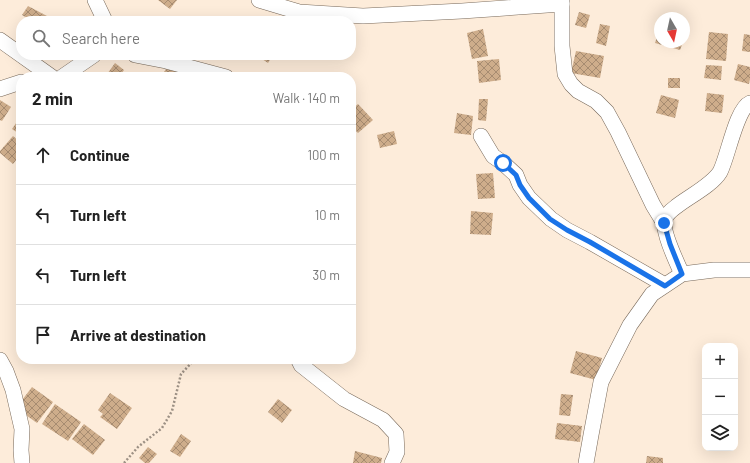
<!DOCTYPE html>
<html lang="en">
<head>
<meta charset="utf-8">
<style>
  :root { --surface:#fff; --page:#f6f6f6; --text:#222; --muted:#767676; --line:#e0e0e0 }
  body { margin:0; font-family:Barlow,sans-serif; background:var(--page); color:var(--text) }
  .controls { position:absolute; right:12px; bottom:12px; display:grid; overflow:hidden; border-radius:8px; box-shadow:0 4px 16px #0002 }
  .controls button { width:36px; height:36px; display:grid; place-items:center; padding:0; border:0; border-bottom:1px solid var(--line); background:var(--surface); color:var(--text); font:20px sans-serif }
  .compass { position:absolute; left:654px; top:12px; width:36px; height:36px; border-radius:50%; background:var(--surface); box-shadow:0 4px 16px #0002; rotate:171deg }
  .stop { position:absolute; width:12px; height:12px; margin:-9px; border:3px solid #1a73e8; border-radius:50%; background:#fff }
  .stop.end { background:#1a73e8; border-color:#fff; box-shadow:0 1px 4px #0008 }
  .list { margin:0; padding:0; list-style:none }
  h2 { display:flex; justify-content:space-between; align-items:center; height:52px; margin:0; padding:0 16px; font-size:17px }
  h2 small { font-size:13px; font-weight:400; color:var(--muted) }
  .list li { display:grid; grid-template-columns:26px 1fr auto; gap:12px; align-items:center; box-sizing:border-box; height:60px; padding:0 16px; border-top:1px solid var(--line) }
  .list b { display:block; font-size:15px; white-space:nowrap }
  .list em { font-size:13px; font-style:normal; color:var(--muted) }
  .icon { flex:none; width:22px; height:22px; fill:none; stroke:currentColor; stroke-width:2; stroke-linecap:round; stroke-linejoin:round }
  .map { position:relative; flex:none; width:750px; height:463px; overflow:hidden }
  .search { position:absolute; background:var(--surface); box-shadow:0 4px 16px #0002; left:16px; top:16px; width:340px; height:44px; display:flex; align-items:center; gap:10px; box-sizing:border-box; padding:0 14px; border-radius:16px; color:var(--muted); font-size:15px }
  .panel { position:absolute; background:var(--surface); box-shadow:0 4px 16px #0002; left:16px; top:72px; width:340px; height:292px; border-radius:16px }
  .map>svg:first-child { display:block }
</style>
</head>
<body>
<div class="map">
<svg width="750" height="463" viewBox="0 0 750 463">
  <defs>
    <pattern id="building-cross-hatch" width="8" height="8" patternUnits="userSpaceOnUse"><rect width="8" height="8" fill="#cead8b"/><path d="M0 0l8 8M0 8l8-8" fill="none" stroke="#a78c71"/></pattern>
  </defs>
  <rect width="100%" height="100%" fill="#fdecda"/>
  <g fill="url(#building-cross-hatch)">
    <polygon points="158,0 177,0 170,9"/>
    <polygon points="28,6 47,16 44,21 33,21 22,15"/>
    <polygon points="579,12 590,15 586,28 575,25"/>
    <polygon points="600,24 610,26 606,46 596,43"/>
    <polygon points="660,28 660,42 683,42 680,50 655,43"/>
    <polygon points="483,29 488,56 472,59 467,33"/>
    <polygon points="709,32 728,34 726,61 706,59"/>
    <polygon points="744,34 750,35 750,52 742,51"/>
    <polygon points="576,51 604,56 600,78 571,73"/>
    <polygon points="256,55 273,55 268,63"/>
    <polygon points="499,59 501,80 479,83 477,61"/>
    <polygon points="115,63 124,70 119,77 105,77"/>
    <polygon points="170,64 185,75 184,77 160,77"/>
    <polygon points="738,64 750,67 750,79 749,84 734,80"/>
    <polygon points="706,65 722,66 721,80 704,78"/>
    <rect x="668" y="78" width="12" height="10"/>
    <polygon points="707,93 724,95 722,113 705,111"/>
    <polygon points="661,95 679,100 675,118 656,113"/>
    <polygon points="479,99 488,99 486,121 478,120"/>
    <polygon points="0,100 11,107 2,121 0,120"/>
    <polygon points="358,104 373,120 358,133 351,126 351,110"/>
    <polygon points="457,113 473,116 471,135 454,133"/>
    <polygon points="21,116 21,135 12,129"/>
    <polygon points="394,131 397,144 380,148 377,135"/>
    <polygon points="13,136 21,143 21,154 13,164 0,153 0,151"/>
    <polygon points="493,173 495,198 478,199 476,174"/>
    <polygon points="471,211 493,213 491,235 470,234"/>
    <polygon points="576,351 602,358 596,380 570,373"/>
    <polygon points="32,387 53,402 37,423 16,408"/>
    <polygon points="110,393 132,408 117,429 100,417 103,414 98,410"/>
    <polygon points="561,394 573,395 570,416 559,415"/>
    <polygon points="278,399 292,410 282,423 268,412"/>
    <polygon points="55,404 81,422 68,441 42,424"/>
    <polygon points="557,423 582,426 580,442 555,439"/>
    <polygon points="84,424 105,440 93,455 72,439"/>
    <polygon points="181,434 191,441 180,457 170,451"/>
    <polygon points="148,447 157,454 149,463 145,463 139,458"/>
    <polygon points="355,451 382,458 381,463 353,463"/>
    <polygon points="647,456 663,458 663,463 646,463"/>
  </g>
  <g fill="none" stroke-linecap="round" stroke-linejoin="round">
    <g stroke="#78695a" stroke-width="16">
      <g id="street">
        <polyline points="95,0 105,21"/>
        <polyline points="259,0 299,12 363,16 462,11 562,4"/>
        <polyline points="562,0 562,46 565,74 571,84 578,91 596,101 607,112 618,132 653,205 664,223"/>
        <polyline points="0,40 52,77"/>
        <polyline points="135,55 166,61 226,77"/>
        <polyline points="62,77 94,55"/>
        <polyline points="0,89 21,82"/>
        <polyline points="481,136 493,156 503,163 516,175 520,185 529,198 551,219 567,230 590,242 665,285"/>
        <path d="M682 274C677 263 661 229 665 219 667 213 673 209 677 206 690 196 712 185 720 172 728 157 736 109 750 103"/>
        <polyline points="298,359 301,365 344,399 383,420 396,434 397,452 392,463"/>
        <polyline points="0,360 6,371 13,390 22,429 21,450 22,463"/>
        <polyline points="586,463 591,435 601,382 630,325 652,294 682,274 714,270 750,270"/>
      </g>
    </g>
    <polyline stroke="#9d9185" stroke-width="2.5" stroke-dasharray="2 2" stroke-linecap="butt" points="124,463 138,447 162,428 172,411 181,374 195,359"/>
    <use href="#street" stroke="#fff" stroke-width="15"/>
  </g>
  <g fill="none" stroke-linecap="round" stroke-linejoin="round">
    <polyline stroke="#1a73e8" stroke-width="5" points="503,163 516,175 520,185 529,198 550,219 567,230 590,242 665,286 682,274 670,244 664,223"/>
  </g>
</svg>
<div class="controls">
<button>+</button>
<button>−</button>
<button><svg class="icon" aria-label="layers" viewBox="0 0 24 24"><path d="M12 4l9 5-9 5-9-5zM3 14l9 5 9-5"/></svg></button>
</div>
<svg class="compass" viewBox="-18 -18 36 36"><path d="M0-13l5 13h-10z" fill="#e53935"/><path d="M0 13l5-13h-10z" fill="#767676"/></svg>
<div class="stop" style="left:503px;top:163px"></div>
<div class="stop end" style="left:664px;top:223px"></div>
<div class="search"><svg class="icon" aria-label="search" viewBox="0 0 24 24"><circle cx="10" cy="10" r="6"/><path d="M15 15l6 6"/></svg>Search here</div>
<section class="panel">
<h2>2 min<small>Walk · 140 m</small></h2>
<ul class="list">
<li><svg class="icon" aria-label="ahead" viewBox="0 0 24 24"><path d="M12 20V5M6 11l6-6 6 6"/></svg><div><b>Continue</b></div><em>100 m</em></li>
<li><svg class="icon" aria-label="left" viewBox="0 0 24 24"><path d="M17 20v-9H6M10 6l-5 5 5 5"/></svg><div><b>Turn left</b></div><em>10 m</em></li>
<li><svg class="icon" aria-label="left" viewBox="0 0 24 24"><path d="M17 20v-9H6M10 6l-5 5 5 5"/></svg><div><b>Turn left</b></div><em>30 m</em></li>
<li><svg class="icon" aria-label="arrive" viewBox="0 0 24 24"><path d="M6 21V4h12l-3 4 3 4H6"/></svg><div><b>Arrive at destination</b></div></li>
</ul>
</section>
</div>
</body>
</html>
